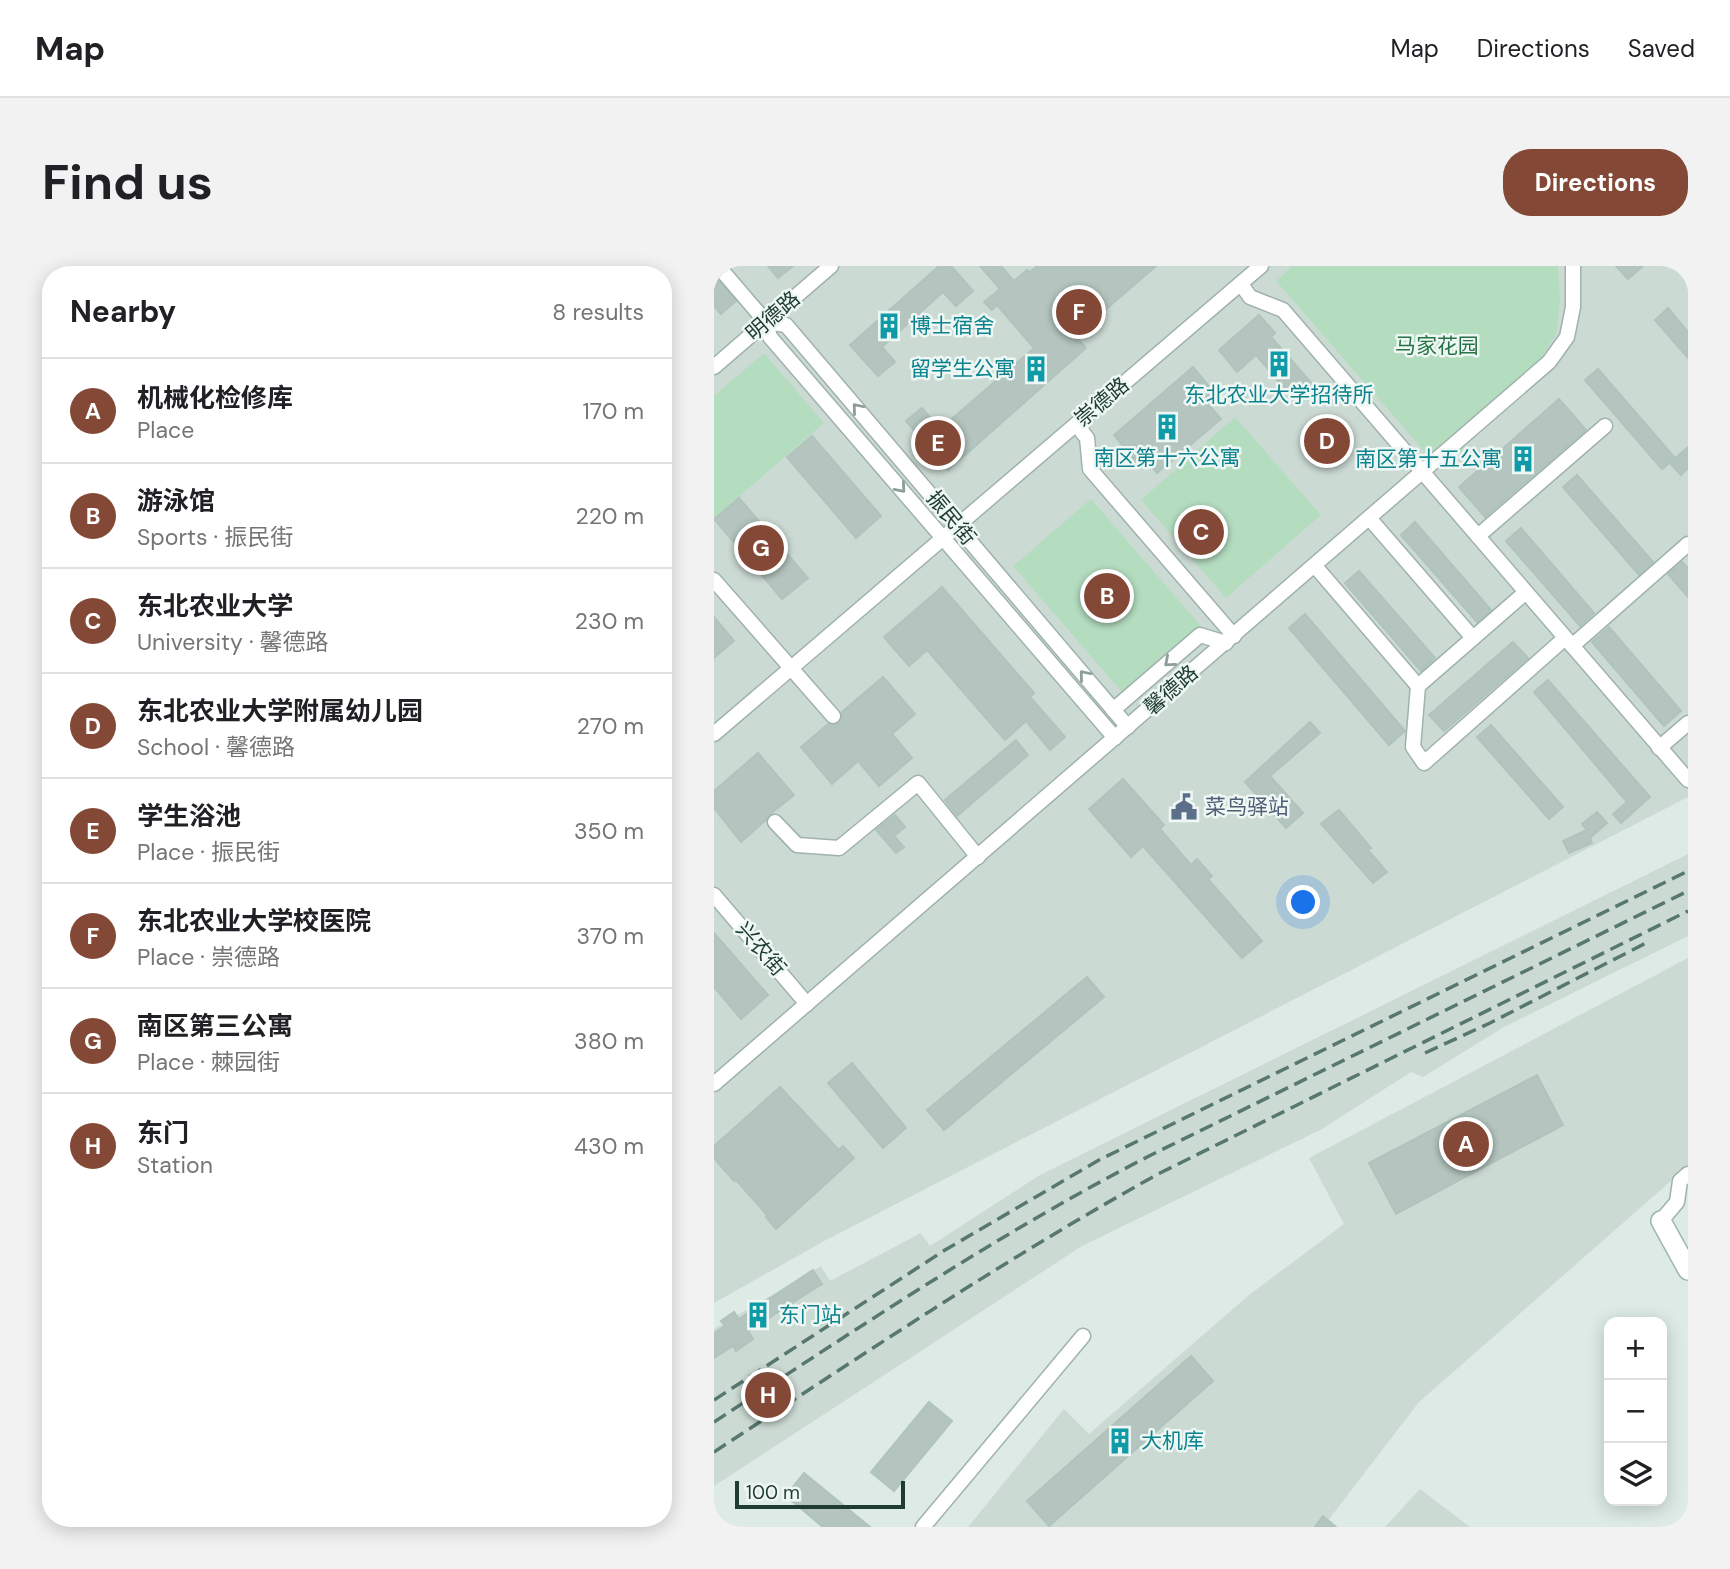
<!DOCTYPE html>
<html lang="en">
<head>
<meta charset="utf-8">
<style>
  :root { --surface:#fff; --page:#f2f2f2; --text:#202124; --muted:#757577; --line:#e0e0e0; --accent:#834936 }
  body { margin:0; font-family:"DM Sans","Noto Sans SC",sans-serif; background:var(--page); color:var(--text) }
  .controls { position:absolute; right:21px; bottom:21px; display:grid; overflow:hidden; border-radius:14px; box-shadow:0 4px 18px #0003 }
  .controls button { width:63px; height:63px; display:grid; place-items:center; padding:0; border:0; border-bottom:2px solid var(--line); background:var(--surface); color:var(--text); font:35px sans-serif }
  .scale { position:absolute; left:21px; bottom:18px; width:170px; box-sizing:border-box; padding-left:7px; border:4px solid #1e3b34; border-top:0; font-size:19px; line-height:24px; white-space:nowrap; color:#1e3b34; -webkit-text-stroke:5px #eef7f3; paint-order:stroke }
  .you { position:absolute; left:590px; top:637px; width:24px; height:24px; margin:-18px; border:5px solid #fff; border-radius:50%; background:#1a73e8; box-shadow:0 0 0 10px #1a73e833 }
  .badge { display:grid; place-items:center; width:46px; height:46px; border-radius:50%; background:var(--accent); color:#fff; font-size:23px; font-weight:700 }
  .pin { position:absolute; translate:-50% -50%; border:4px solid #fff; box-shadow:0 2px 7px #0006 }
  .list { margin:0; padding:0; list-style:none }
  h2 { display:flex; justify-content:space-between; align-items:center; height:91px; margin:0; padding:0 28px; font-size:30px }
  h2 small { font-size:23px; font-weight:400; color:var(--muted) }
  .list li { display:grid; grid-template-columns:46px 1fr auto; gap:21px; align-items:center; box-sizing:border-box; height:105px; padding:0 28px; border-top:2px solid var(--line) }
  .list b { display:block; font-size:26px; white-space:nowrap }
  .list p { margin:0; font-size:23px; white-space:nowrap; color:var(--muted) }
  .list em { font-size:23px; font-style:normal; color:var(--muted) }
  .icon { flex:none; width:38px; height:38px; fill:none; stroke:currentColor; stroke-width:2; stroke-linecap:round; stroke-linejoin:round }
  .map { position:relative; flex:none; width:974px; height:1261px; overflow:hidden; border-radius:28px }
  header { display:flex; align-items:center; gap:42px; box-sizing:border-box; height:98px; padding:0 35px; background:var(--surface); border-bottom:2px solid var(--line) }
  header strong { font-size:33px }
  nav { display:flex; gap:38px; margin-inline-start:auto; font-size:24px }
  .intro { display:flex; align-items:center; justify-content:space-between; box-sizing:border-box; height:168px; padding:0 42px }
  h1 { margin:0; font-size:49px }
  .button { padding:18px 32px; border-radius:28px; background:var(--accent); color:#fff; font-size:24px; font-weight:700 }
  main { display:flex; gap:42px; padding:0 42px }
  aside { flex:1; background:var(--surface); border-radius:28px; box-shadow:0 4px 18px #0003 }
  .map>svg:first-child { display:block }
</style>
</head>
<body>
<header>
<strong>Map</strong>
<nav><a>Map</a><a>Directions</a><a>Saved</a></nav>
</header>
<div class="intro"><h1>Find us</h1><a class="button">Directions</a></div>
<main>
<aside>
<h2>Nearby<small>8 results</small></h2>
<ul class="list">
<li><span class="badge">A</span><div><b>机械化检修库</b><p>Place</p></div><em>170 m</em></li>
<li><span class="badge">B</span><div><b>游泳馆</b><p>Sports · 振民街</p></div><em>220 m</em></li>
<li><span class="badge">C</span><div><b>东北农业大学</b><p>University · 馨德路</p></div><em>230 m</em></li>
<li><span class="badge">D</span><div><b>东北农业大学附属幼儿园</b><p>School · 馨德路</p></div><em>270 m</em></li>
<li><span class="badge">E</span><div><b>学生浴池</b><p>Place · 振民街</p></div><em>350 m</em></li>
<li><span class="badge">F</span><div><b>东北农业大学校医院</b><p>Place · 崇德路</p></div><em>370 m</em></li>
<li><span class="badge">G</span><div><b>南区第三公寓</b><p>Place · 棘园街</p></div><em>380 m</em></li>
<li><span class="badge">H</span><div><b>东门</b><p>Station</p></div><em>430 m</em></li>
</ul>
</aside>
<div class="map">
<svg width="974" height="1261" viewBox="0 0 974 1261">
  <rect width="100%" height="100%" fill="#ddeae5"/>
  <g fill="#ccdad4">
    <polygon points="0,0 974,0 974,531 112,974 0,1037"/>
    <polygon points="974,588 974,670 790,761 709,811 697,806 608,863 368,980 0,1220 0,1063 107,1000 116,1015 207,967 216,980 326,909"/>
    <polygon points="974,692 974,900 705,1136 609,1261 254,1261 350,1143 375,1168 535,1029 630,958 595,892"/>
    <polygon points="706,1223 756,1261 671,1261"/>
  </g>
  <g fill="#b4ddc0">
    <polygon points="578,0 844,0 846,35 842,68 825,95 717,193 562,15"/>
    <polygon points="50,87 110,157 0,252 0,130"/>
    <polygon points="521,151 607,249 512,332 427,234"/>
    <polygon points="377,233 487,360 409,427 299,300"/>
  </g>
  <g fill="#b3c5be" stroke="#b0c4bc" stroke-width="2">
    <polygon points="54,0 79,0 64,12"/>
    <polygon points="225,0 237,0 259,25 242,40 229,26 168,81 181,96 164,110 136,79"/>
    <polygon points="266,0 287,0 300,15 313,4 316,6 323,0 442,0 361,70 372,82 234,204 192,155 208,142 226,163 320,82 283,39 278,44 270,36 286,23"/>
    <polygon points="902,0 929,0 914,13"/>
    <polygon points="0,10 22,35 7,48 0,40"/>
    <polygon points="954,42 974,66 974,92 941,54"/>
    <polygon points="545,49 561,67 557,71 600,120 582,136 542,89 523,106 505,84"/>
    <polygon points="479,101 503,130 494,138 507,153 443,207 429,190 422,196 400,169"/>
    <polygon points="884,103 961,192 948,203 871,114"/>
    <polygon points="845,133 872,164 771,251 745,221"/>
    <polygon points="98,170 167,250 142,272 73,191"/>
    <polygon points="974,181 974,202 967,209 956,197"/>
    <polygon points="863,209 939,296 925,309 849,221"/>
    <polygon points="25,232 94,312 68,333 0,253"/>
    <polygon points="701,256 777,344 763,356 687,269"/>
    <polygon points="807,262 880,347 866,360 792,275"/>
    <polygon points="968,296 974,302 974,331 954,308"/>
    <polygon points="645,305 721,392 707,405 631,317"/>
    <polygon points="228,321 320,427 316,431 351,471 336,484 312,455 291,474 213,384 195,400 170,371"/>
    <polygon points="591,348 691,465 675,479 575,362"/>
    <polygon points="0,351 20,375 0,392"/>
    <polygon points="895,361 967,445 950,460 878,376"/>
    <polygon points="799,376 814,392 730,465 715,449"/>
    <polygon points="169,411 201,448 178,468 198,492 165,520 144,495 118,518 87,481 114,458 125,458 128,452 128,446"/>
    <polygon points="834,414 936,531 907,557 899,548 913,536 820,426"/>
    <polygon points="596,456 606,467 556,510 589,547 572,562 531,516"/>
    <polygon points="777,459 849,541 835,553 763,471"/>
    <polygon points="302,474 314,489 243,550 231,534"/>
    <polygon points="44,487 80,529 55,549 52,554 27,576 0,542 0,525"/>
    <polygon points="409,513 450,559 446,563 477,599 483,593 498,610 494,613 548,675 528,692 429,580 417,591 375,543"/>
    <polygon points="625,544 657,582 654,584 673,606 659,617 607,558"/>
    <polygon points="883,546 893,557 876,572 878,577 855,587 849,575 873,564 868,558"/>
    <polygon points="181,549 191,561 180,570 190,581 182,587 162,564"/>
    <polygon points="0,667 54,729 27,753 0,721"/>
    <polygon points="373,711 390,731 230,864 213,844"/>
    <polygon points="138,797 192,862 169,882 114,817"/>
    <polygon points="823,809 849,859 682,948 655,897"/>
    <polygon points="66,821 125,884 129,880 140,892 62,963 52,951 53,949 22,914 20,915 0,892 0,880"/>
    <polygon points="99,1004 108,1018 34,1065 39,1073 22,1085 19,1080 0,1092 0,1067 11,1060 7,1055 20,1046 25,1053"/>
    <polygon points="477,1090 499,1115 335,1260 313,1235"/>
    <polygon points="215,1136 238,1155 180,1225 157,1206"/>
    <polygon points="90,1207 156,1261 109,1261 72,1230"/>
    <polygon points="609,1250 622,1261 601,1261"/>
  </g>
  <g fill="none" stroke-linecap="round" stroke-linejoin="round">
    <g stroke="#a0b2ac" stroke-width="17">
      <g id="street">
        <polyline points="4,0 52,56 56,71 401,472"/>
        <polyline points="527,18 536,31 569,44 974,514"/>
        <polyline points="52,56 72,59 414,461"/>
        <polyline points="0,101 117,0"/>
        <polyline points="367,153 368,166 373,172 376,203 520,370"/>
        <polyline points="656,253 759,372"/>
        <polyline points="764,270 891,160"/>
        <polyline points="601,300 704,420"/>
        <polyline points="0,314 119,450"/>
        <polyline points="812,326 704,420 699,481 710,497 851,372"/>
        <polyline points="858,380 974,278"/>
        <polyline points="399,444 486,369 512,377"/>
        <polyline points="0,468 547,0"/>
        <polyline points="945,482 974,457"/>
        <polyline points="61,556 83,579 125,582 204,517 264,591"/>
        <polyline points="0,629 93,738"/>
        <polyline points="0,818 835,96 853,71 859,41 859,0"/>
        <polyline points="947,955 963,936 966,915 974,908"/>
        <polyline points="209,1261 369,1070"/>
      </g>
    </g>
    <g stroke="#9cb7ae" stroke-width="22">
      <polyline id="secondary" points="947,955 974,1004"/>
    </g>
    <use href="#street" stroke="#fff" stroke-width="14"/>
    <use href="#secondary" stroke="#fff" stroke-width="19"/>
    <g stroke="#58776f" stroke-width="3.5" stroke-dasharray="14 7" stroke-linecap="butt">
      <polyline points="711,787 776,757 936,675"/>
      <polyline points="0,1134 231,984 385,894 974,605"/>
      <path d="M0 1156C143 1063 285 967 437 889L974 625"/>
      <path d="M0 1186C147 1090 292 992 446 907L974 645"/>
    </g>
  </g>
  <defs><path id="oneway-chevron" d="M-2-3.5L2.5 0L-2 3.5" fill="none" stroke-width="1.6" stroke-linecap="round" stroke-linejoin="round" transform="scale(1.75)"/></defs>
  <g stroke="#8e9d9a">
    <use href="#oneway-chevron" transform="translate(143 142) rotate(-130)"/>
    <use href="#oneway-chevron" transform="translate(187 222) rotate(49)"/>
    <use href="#oneway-chevron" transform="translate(455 396) rotate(139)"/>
    <use href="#oneway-chevron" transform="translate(370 409) rotate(-130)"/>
  </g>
  <defs>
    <g id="building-bare" transform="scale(2.1)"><path d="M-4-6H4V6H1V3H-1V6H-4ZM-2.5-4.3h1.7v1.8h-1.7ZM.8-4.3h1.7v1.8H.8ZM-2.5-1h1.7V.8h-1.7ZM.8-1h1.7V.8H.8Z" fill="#0f9aa8" stroke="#eef7f3" stroke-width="2.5" paint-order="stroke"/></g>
    <g id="civic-bare" transform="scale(2.1)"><path d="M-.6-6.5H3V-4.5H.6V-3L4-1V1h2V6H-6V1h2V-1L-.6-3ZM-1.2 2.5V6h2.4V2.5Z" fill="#5c6f8a" stroke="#eef7f3" stroke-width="2.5" paint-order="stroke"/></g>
  </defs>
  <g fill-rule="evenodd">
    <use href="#building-bare" x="175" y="60"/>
    <use href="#building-bare" x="565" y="98"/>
    <use href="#building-bare" x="322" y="103"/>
    <use href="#building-bare" x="453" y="161"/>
    <use href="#building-bare" x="809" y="193"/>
    <use href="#civic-bare" x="470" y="541"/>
    <use href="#building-bare" x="44" y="1049"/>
    <use href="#building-bare" x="406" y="1175"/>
  </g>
  <g text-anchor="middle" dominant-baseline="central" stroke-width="5" stroke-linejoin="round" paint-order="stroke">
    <g font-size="21" fill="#1e3b34" stroke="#eef7f3">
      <text transform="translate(59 50) rotate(-41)">明德路</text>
      <text transform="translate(388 136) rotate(-40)">崇德路</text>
      <text transform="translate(237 252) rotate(50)">振民街</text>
      <text transform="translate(457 424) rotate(-41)">馨德路</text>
      <text transform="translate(47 683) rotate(49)">兴农街</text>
    </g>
    <g font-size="21" fill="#0d838f" stroke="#eef7f3" text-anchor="start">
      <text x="196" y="60">博士宿舍</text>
      <text x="301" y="103" text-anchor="end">留学生公寓</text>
      <text x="565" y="129" text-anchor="middle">东北农业大学招待所</text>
      <text x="453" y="192" text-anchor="middle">南区第十六公寓</text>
      <text x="788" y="193" text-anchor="end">南区第十五公寓</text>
      <text x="65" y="1049">东门站</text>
      <text x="427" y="1175">大机库</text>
    </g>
    <g font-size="21" fill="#267446" stroke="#eef7f3">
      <text x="723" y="80">马家花园</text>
    </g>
    <g font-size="21" fill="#4e5e75" stroke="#eef7f3" text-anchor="start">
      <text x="491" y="541">菜鸟驿站</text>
    </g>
  </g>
</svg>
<div class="controls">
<button>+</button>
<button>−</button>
<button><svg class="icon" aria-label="layers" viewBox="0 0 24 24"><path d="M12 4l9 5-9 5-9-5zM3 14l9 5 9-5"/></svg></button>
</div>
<div class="scale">100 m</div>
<div class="you"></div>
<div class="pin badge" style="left:752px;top:878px">A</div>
<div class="pin badge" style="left:393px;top:330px">B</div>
<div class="pin badge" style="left:487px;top:266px">C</div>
<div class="pin badge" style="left:613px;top:175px">D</div>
<div class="pin badge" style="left:224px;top:177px">E</div>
<div class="pin badge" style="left:365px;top:46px">F</div>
<div class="pin badge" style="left:47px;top:282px">G</div>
<div class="pin badge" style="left:54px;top:1129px">H</div>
</div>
</main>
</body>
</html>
